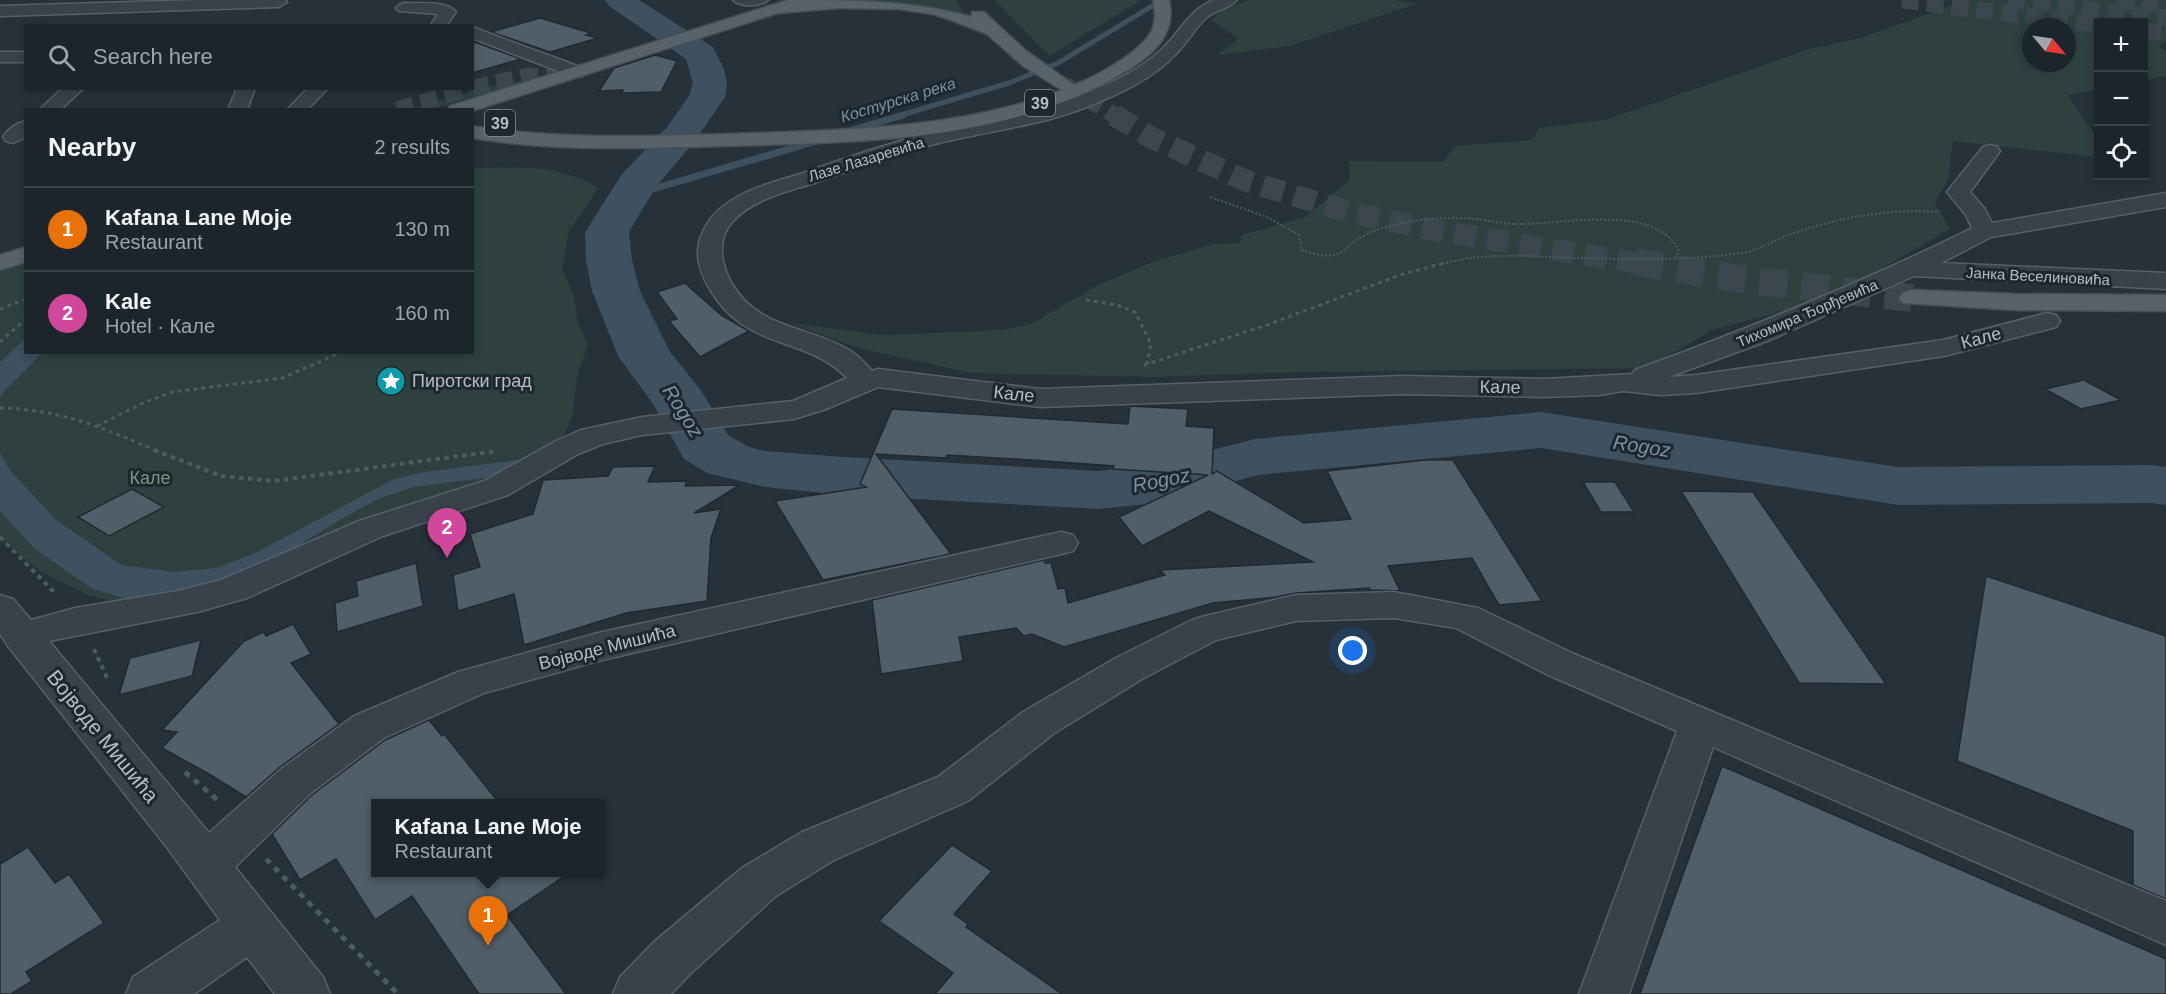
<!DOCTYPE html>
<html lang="en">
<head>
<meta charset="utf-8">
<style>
  :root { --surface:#1c252b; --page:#252d33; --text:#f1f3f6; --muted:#a0a5a9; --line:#3a4247; --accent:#95c2ea }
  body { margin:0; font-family:Arial,sans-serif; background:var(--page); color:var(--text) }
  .controls { position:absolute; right:18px; top:18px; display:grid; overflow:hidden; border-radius:0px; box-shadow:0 3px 9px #0003 }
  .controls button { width:54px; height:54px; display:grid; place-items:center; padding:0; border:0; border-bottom:2px solid var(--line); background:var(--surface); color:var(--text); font:30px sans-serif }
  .compass { position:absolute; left:2022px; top:18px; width:54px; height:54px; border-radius:50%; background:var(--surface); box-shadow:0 3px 9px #0003; rotate:119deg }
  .you { position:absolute; left:1353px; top:651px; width:21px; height:21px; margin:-15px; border:4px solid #fff; border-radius:50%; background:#1a73e8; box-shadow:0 0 0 9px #1a73e833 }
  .badge { display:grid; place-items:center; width:39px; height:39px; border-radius:50%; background:var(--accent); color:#fff; font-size:20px; font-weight:700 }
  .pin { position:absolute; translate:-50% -50px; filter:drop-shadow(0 2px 3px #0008) }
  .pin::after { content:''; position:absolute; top:32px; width:21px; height:18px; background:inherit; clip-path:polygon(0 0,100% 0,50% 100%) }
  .popup { position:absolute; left:371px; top:799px; width:234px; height:78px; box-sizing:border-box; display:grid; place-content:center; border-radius:0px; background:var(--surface); filter:drop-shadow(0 2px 4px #0005); font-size:20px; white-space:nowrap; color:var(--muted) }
  .popup b { font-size:22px; color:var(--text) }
  .popup::after { content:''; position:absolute; left:50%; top:100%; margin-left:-12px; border:12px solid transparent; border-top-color:var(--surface) }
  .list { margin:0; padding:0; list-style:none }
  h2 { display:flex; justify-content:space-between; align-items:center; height:78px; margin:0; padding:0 24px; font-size:26px }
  h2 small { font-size:20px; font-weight:400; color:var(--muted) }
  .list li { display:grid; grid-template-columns:39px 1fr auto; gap:18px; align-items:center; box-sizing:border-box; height:84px; padding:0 24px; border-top:2px solid var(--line) }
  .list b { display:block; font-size:22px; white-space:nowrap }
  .list p { margin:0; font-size:20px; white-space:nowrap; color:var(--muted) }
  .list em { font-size:20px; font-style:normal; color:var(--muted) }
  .icon { flex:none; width:33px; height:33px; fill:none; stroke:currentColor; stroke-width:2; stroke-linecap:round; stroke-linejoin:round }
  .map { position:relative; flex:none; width:2166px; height:994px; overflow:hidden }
  .search { position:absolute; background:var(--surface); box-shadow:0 3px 9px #0003; left:24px; top:24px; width:450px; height:66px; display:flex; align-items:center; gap:15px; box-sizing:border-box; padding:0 21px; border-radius:0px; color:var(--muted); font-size:22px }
  .panel { position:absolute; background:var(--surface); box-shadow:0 3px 9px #0003; left:24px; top:108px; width:450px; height:246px; border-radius:0px }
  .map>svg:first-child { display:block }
</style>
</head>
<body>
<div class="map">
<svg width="2166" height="994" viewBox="0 0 2166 994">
  <rect width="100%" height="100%" fill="#263139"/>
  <g fill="#2e413e" fill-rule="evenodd">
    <path d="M822 0H956L964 14C911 0 858 0 805 5Z"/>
    <polygon points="995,0 1139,0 1140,1 1049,56"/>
    <polygon points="1249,0 1393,0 1417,4 1289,46 1217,55 1239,39 1212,20 1219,11"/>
    <path d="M1967 0H2166V41L2159 47 2166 51V76L2144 80V22H2098V89L2068 95 2098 139V157L1953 141 1948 179 1935 203 1950 229 1876 272 1810 304 1712 330 1649 368 1306 372 1151 377 971 373 858 348 790 323 883 335 1002 330 1031 324 1098 285 1155 261 1214 244 1240 243 1242 235 1305 217 1350 180 1349 161 1443 162 1455 146 1532 140 1539 128 1605 120 1810 49 1863 37ZM2031 27H2067V63H2031Z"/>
    <polygon points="516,81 523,82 432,109 411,109 490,86"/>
    <path d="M473 168C517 168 558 163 598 188L569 231 562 269 573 293 578 322 588 345 578 373 572 417 563 437 538 459 516 473 340 535 125 604 88 595 41 572 0 539V271L25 263 26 352H472Z"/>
  </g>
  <g fill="#3d5160">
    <polygon points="25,339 26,352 42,353 0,396 0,362"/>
    <polygon points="0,453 9,469 56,520 122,565 174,572 216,568 257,552 392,480 424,472 525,459 500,476 414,487 380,498 345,517 259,569 158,599 123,598 91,588 34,548 0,511"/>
  </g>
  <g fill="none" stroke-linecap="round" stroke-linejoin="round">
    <polyline stroke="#3d5160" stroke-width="5" points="898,116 1009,83 1058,63 1162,0"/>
    <g stroke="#3d5160" stroke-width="7">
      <polyline points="846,132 903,115"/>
      <polyline points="629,196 820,140"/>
    </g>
    <polygon fill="#3d5160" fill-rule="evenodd" points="605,0 639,0 713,47 724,69 727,83 725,97 694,142 655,188 629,232 632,260 640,291 670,352 700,389 728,435 749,447 765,451 843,457 1099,471 1153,465 1255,439 1541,412 1898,467 2150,465 2166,467 2166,505 2150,503 1898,505 1541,448 1258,475 1155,503 1099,509 843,495 765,487 707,473 684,459 653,404 618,356 592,291 586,260 585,232 622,174 668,126 689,96 693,83 686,59 609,6"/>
  </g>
  <g fill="#515e67" stroke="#202931" stroke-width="1.5">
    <polygon points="540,18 591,33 586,35 598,38 550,52 491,32"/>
    <polygon points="472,41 521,59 472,73"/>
    <polygon points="655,55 677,61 661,92 621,93 623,90 599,91 614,68"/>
    <polygon points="685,283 721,315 749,331 700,357 669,321 677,319 657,292"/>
    <polygon points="2084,380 2121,400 2081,409 2045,389"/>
    <polygon points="1130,406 1188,409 1186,426 1214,428 1212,474 1217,471 1304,523 1351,519 1327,471 1425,460 1453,460 1542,601 1499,605 1472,558 1388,566 1400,591 1370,590 1369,588 1296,593 1276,597 1213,603 1064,647 1032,634 1024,636 1016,628 959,637 963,661 881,674 872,600 1044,560 1045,563 1051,563 1058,589 1065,588 1068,603 1165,575 1160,570 1313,562 1209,511 1142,546 1119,517 1208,475 1113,469 1114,466 1032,460 947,455 946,458 876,454 951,554 823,580 775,501 866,487 860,484 892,409 1128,424"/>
    <polygon points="655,466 648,482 687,481 685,486 740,485 694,513 721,509 711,538 707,601 626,613 524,645 514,594 458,611 453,575 480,567 470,534 533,514 543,480 608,476 613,467"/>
    <polygon points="1583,482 1615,482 1634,512 1601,512"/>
    <polygon points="132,489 164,507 109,536 78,517"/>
    <polygon points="1681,491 1753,492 1886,684 1799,683"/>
    <polygon points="416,563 423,606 337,632 335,603 358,596 356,581"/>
    <polygon points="1986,576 2166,636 2166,899 2133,885 2133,831 1957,761"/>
    <polygon points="293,624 311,654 291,663 339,724 280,767 246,797 209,774 162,748 177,732 162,730 244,641 264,632 266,636"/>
    <polygon points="201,640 192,676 119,695 130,658"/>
    <polygon points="429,720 442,736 444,734 500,804 375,804 375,873 569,873 507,915 566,994 479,994 412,896 375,920 336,859 300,880 272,834 312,795 385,740"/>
    <polygon points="1722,766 2166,959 2166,994 1640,994"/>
    <polygon points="952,845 992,871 954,914 968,924 966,927 1062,994 935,994 953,973 879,921"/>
    <polygon points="28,847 55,883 69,874 104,923 26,972 32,981 11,994 0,994 0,864"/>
  </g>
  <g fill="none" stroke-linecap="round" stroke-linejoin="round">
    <g stroke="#3b464e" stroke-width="17" stroke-dasharray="17 8" stroke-linecap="butt">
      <polyline points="2008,0 2166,18"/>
      <polyline points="472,88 529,76 557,78"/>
      <polyline points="397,110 470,88"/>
    </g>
    <polyline stroke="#3b464e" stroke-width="17" stroke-dasharray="17 8" stroke-linecap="butt" points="1065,85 1116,116"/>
    <polyline stroke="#3b464e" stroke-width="22" stroke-dasharray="22 11" stroke-linecap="butt" points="1114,115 1150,137 1249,182 1353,213 1444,232 1644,264"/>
    <polyline stroke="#3b464e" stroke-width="28" stroke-dasharray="28 14" stroke-linecap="butt" points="1635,262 1747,280 1912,298"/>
    <g stroke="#3b464e" stroke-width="17" stroke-dasharray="17 8" stroke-linecap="butt">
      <polyline points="1902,0 2098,25"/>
      <polyline points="2117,0 2166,6"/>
      <polyline points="2144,31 2166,33"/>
    </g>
    <g stroke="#576068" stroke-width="3">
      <g id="minor">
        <polygon points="198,0 285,0 287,2 279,7 0,16 0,6"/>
        <path d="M733 0H768C760 7 741 7 733 0Z"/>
        <path d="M1214 0H1237C1230 8 1215 10 1206 18 1195 28 1188 42 1177 53 1153 79 1117 95 1084 108 1037 126 988 131 939 143 896 153 856 169 814 183 787 192 753 199 733 221 716 239 721 265 732 284 760 331 812 326 852 352 859 357 866 364 872 371L878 369 1040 389 1402 376 1545 379 1632 374 1635 370C1750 328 1862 283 1972 228L1966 215 1947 192 1983 147 1990 145 1997 147 2000 151 1970 192 1984 208 1992 223 2166 193V207L1991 237 1941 263 2166 273V289L1914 276 1770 340 1669 377 1696 375 1943 340 2047 313 2056 315 2060 321 2056 327 1944 356 1696 393 1660 395 1623 391 1599 395 1545 397 1402 394 1040 407 878 387 826 409 794 419 642 435 603 444 578 454 508 495 383 536 247 598 197 612 49 641 209 833 281 769 354 716 458 672 598 633 1061 532 1073 535 1078 543 1073 551 1061 554 598 661 484 693 384 738 311 793 235 867 323 977 330 994H275L247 957 194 994H126L133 977 220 920 166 846 8 646 0 634V595L13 599 31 620 75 608 178 591 221 580 359 521 484 481 556 441 581 430 642 417 793 401 847 378C809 338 754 350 717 300 709 289 702 277 699 263 694 241 707 218 725 205 747 188 775 182 800 174 846 158 891 142 939 131 991 119 1043 113 1092 91 1117 80 1143 68 1162 49 1180 32 1190 9 1214 0Z"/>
        <path d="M404 3C419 4 445 0 456 12L446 26H430L438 14 399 11 396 8 399 5Z"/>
        <polygon points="472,27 583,68 586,72 583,76 571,76 472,38"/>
        <rect x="0" y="52" width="26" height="10"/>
        <polygon points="63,88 84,88 60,110 39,110"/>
        <polygon points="237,88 255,88 247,110 228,110"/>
        <polygon points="308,88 328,88 307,110 287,110"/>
        <path d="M26 121V137L13 143 6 141 3 137C8 129 17 123 26 121Z"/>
        <polygon points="1394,592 1478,608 1574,654 2166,901 2166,945 1713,747 1629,994 1579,994 1677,731 1546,674 1456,628 1394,618 1296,621 1216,640 1142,679 1053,734 968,801 834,860 776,896 690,974 671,994 613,994 620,977 654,942 742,868 802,832 938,777 1023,712 1114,659 1192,620 1205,616 1296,595"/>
      </g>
    </g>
    <g stroke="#454e56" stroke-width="3">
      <g id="major">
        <path d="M788 0C848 0 912 0 972 17V12H984L1025 50 1074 85C1097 76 1144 51 1153 28 1156 18 1155 10 1153 0H1169C1177 34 1153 55 1126 71 1008 143 860 142 725 146 640 148 557 152 472 138V126C559 140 644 136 730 134 841 130 957 130 1062 90L1023 66 987 34 951 20 933 14 898 9 840 8 778 13 472 111 448 110 450 106Z"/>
        <polygon points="26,247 26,262 0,270 0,255"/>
        <polygon points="1912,290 2015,294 2166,295 2166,311 2015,310 1903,303 1899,298 1903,293"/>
      </g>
    </g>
    <g stroke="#4d5d5d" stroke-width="2" stroke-dasharray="2 2" stroke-linecap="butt">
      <path d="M1210 197 1267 217 1299 235 1302 250C1313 254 1326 258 1338 254 1344 252 1350 244 1356 240 1371 231 1389 225 1407 222 1430 218 1453 217 1475 219 1489 220 1502 224 1516 224 1560 225 1656 202 1679 251L1675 257"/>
      <path d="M1442 264C1488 251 1531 257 1577 258 1631 259 1688 261 1741 253 1757 251 1773 241 1788 235 1837 218 1888 208 1940 212"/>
    </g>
    <g stroke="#4d5d5d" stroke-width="3" stroke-dasharray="4 4" stroke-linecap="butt">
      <polyline points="1086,300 1117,305 1135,312 1151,344 1147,364"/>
      <polyline points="0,309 26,299"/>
      <polyline points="0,342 26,319"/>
      <polyline points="1144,365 1267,325 1400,275 1447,262"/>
      <path d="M0 408C59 409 104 428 157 451"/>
      <polyline points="97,426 143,403 172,392 282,378 342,352"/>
    </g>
    <g stroke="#4d5d5d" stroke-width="4" stroke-dasharray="4.5 4.5" stroke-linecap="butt">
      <polyline points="154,450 221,476 273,481 497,451"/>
      <polyline points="0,537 56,594"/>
      <polyline points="94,649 108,680"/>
    </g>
    <g stroke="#4d5d5d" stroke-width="5" stroke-dasharray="6 6" stroke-linecap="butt">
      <polyline points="185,772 220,802"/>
      <polyline points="266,859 398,994"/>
    </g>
    <use href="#minor" fill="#39424a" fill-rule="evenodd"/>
    <use href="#major" fill="#58626a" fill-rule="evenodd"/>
  </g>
  <defs>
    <g id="sight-disc" transform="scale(1.5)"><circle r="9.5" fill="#0f9aa8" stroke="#1e272f"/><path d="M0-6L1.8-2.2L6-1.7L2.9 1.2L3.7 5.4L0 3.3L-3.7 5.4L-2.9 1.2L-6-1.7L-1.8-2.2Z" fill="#fff"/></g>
  </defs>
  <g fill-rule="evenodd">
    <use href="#sight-disc" x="391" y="381"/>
  </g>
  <g text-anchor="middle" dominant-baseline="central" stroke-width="6" stroke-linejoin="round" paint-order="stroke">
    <g font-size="15" fill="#b5bec5" stroke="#1e272f">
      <text transform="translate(866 159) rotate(-17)">Лазе Лазаревића</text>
      <text transform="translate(2038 276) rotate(3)">Јанка Веселиновића</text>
      <text transform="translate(1807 313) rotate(-23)">Тихомира Ђорђевића</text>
    </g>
    <g font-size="16" font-style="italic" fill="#7992a5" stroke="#1e272f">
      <text transform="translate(898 100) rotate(-17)">Костурска река</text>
    </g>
    <g fill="#1e272f" stroke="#889198" stroke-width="1.5">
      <rect x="1025" y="90" width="30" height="26" rx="4.5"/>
      <rect x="485" y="110" width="30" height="26" rx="4.5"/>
    </g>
    <g font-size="16" font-weight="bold" fill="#b5bec5">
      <text x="1040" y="103">39</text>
      <text x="500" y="123">39</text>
    </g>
    <g font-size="18" fill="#b5bec5" stroke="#1e272f">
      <text transform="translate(1981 338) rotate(-15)">Кале</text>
      <text transform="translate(1500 387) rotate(1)">Кале</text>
      <text transform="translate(1014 394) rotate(6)">Кале</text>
      <text transform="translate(607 647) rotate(-14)">Војводе Мишића</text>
    </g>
    <g font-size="18" fill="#b5bec5" stroke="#1e272f" text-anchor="start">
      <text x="412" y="381">Пиротски град</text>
    </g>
    <g font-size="18" fill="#769879" stroke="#1e272f">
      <text x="150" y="478">Кале</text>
    </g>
    <g font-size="20" font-style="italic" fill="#7992a5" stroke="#1e272f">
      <text transform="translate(683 411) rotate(58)">Rogoz</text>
      <text transform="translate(1642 446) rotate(9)">Rogoz</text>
      <text transform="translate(1161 480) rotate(-11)">Rogoz</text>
    </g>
    <g font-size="21" fill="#b5bec5" stroke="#1e272f">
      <text transform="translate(103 736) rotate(51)">Војводе Мишића</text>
    </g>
  </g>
</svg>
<div class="controls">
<button>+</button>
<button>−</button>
<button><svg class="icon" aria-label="locate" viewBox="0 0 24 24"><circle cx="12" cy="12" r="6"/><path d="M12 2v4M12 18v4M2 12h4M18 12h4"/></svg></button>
</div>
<svg class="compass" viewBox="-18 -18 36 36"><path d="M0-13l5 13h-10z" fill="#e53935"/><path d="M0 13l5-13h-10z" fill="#a0a5a9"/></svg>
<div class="you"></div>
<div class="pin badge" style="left:488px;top:946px;background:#e8710a">1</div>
<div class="popup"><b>Kafana Lane Moje</b>Restaurant</div>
<div class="pin badge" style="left:447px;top:558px;background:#d1479c">2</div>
<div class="search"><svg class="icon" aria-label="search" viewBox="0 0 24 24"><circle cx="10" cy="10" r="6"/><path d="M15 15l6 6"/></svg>Search here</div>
<section class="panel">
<h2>Nearby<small>2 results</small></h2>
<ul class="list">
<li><span class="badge" style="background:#e8710a">1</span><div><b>Kafana Lane Moje</b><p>Restaurant</p></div><em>130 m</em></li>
<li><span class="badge" style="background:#d1479c">2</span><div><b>Kale</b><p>Hotel · Кале</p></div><em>160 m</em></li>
</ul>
</section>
</div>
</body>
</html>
